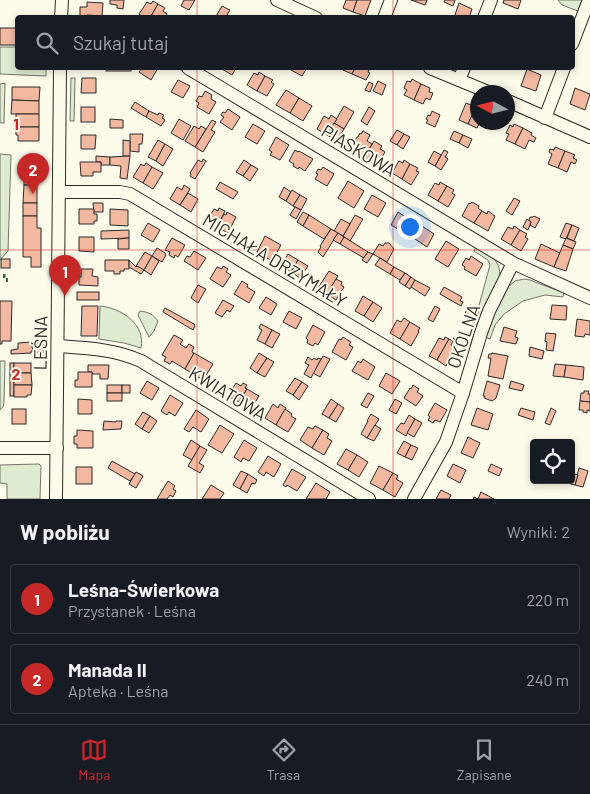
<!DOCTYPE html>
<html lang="pl">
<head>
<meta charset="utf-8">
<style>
  :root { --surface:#171b24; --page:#20242c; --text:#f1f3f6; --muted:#9ea1a6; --line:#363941; --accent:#c62828 }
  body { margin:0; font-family:Barlow,sans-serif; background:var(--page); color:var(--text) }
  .controls { position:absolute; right:15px; bottom:15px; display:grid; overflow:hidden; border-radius:5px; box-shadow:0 2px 8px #0003 }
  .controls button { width:45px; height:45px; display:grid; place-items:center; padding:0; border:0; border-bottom:1px solid var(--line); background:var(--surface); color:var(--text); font:25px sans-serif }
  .compass { position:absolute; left:470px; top:85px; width:45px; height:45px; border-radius:50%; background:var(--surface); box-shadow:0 2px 8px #0003; rotate:277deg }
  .you { position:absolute; left:409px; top:226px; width:18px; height:18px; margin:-12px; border:4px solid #fff; border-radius:50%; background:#1a73e8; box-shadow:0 0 0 8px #1a73e833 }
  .badge { display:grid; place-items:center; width:32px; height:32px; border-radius:50%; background:var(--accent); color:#fff; font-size:16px; font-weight:700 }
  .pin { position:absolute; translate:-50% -41px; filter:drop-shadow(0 1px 2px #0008) }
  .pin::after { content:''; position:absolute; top:26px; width:18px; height:15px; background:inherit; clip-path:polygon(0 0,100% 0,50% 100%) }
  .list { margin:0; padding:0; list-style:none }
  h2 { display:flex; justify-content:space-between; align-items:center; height:65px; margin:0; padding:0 20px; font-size:21px }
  h2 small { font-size:16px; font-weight:400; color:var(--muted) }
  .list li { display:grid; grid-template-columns:32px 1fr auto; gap:15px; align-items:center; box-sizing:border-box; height:70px; margin:0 10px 10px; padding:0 10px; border:1px solid var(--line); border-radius:5px }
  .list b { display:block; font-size:19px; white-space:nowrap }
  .list p { margin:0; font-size:16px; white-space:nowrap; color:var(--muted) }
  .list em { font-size:16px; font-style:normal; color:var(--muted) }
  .icon { flex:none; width:28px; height:28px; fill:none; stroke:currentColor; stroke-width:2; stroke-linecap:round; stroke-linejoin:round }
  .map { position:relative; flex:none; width:590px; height:499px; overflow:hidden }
  .search { position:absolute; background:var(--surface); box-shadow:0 2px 8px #0003; left:15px; right:15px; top:15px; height:55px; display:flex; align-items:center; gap:12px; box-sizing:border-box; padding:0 18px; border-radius:5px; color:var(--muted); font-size:19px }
  .sheet { height:225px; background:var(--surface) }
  nav { display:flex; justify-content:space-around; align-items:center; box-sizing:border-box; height:70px; border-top:1px solid var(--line); background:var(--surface); font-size:14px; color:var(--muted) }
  nav a { display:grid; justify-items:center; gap:2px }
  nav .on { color:var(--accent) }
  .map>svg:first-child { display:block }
</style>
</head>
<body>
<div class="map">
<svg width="590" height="499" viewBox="0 0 590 499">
  <rect width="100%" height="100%" fill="#fdfbea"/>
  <g fill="#deebd1" stroke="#74746e">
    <polygon points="558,0 582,0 578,11 562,5"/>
    <polygon points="0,47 17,47 18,68 46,68 46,76 0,74"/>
    <polygon points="71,78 75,78 74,121 70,121"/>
    <polygon points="5,83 4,123 0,123 0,84"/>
    <polygon points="0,154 11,155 8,251 0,260"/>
    <path d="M476 247C491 257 500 258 500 278L472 346H470L479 318 478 309 490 265 488 260 474 251Z"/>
    <polygon points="524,279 530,280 564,293 563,297 545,295 523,301 504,314 495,325 490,339 485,337 492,318 509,286 515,281"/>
    <path d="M100 306C121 308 146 324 141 348L124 343 99 339Z"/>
    <path d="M140 311C148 312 153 314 158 321L154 331 149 337 138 315Z"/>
    <polygon points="0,361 5,361 4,402 3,407 0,410"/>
    <polygon points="39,464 41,466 40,499 7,499 7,484 0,483 0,465"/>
  </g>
  <g fill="#f2b8a0" stroke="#2b2b2b">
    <polygon points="110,0 124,0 123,9 117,8 117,5 110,4"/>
    <polygon points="184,0 195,0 189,10 181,6"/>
    <polygon points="346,0 357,0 353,12 343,8"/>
    <polygon points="357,0 371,0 365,16 353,12"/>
    <polygon points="411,0 427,0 425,5"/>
    <polygon points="445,0 455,0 453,6 444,2"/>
    <polygon points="504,0 521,0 518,9 503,3"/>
    <polygon points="153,1 158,4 150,18 145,18 139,14 147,2 151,4"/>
    <polygon points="87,2 103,3 102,16 87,15 87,18 80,17 80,7 87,7"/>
    <polygon points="459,3 472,9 469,18 454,18"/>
    <polygon points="158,4 165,8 163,11 167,14 164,18 150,18"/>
    <polygon points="222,6 230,10 228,13 226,18 215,18"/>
    <rect x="0" y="28" width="18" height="17"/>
    <rect x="106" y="68" width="25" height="3"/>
    <polygon points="142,68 158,68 151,80 139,72"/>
    <polygon points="222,68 236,68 232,75 222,69"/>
    <polygon points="292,68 307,68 302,76 291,70"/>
    <polygon points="344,68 355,68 352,74 343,70"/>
    <polygon points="355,68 370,68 368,72 370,73 366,80 352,74"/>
    <polygon points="527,69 541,75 536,91 521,86"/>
    <polygon points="259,72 265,76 257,91 247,85 254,73 258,75"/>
    <polygon points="265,76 273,80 271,82 274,84 267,96 257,91"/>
    <polygon points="82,78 96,78 96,93 81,93"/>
    <polygon points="412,79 421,84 414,100 404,95 407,90 404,88 407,81 411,82"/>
    <polygon points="178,80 190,86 183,98 171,92"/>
    <polygon points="378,81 386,85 382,95 373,91"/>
    <polygon points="369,82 373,84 370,92 365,90"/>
    <polygon points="421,84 430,88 429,92 433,93 430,100 426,98 423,104 414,100"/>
    <polygon points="12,87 40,87 39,101 12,100"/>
    <polygon points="575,88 590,94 585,110 570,104"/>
    <polygon points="286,90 299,98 290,113 276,105"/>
    <polygon points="205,91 212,95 211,99 216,102 209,114 197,107 199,103 196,101 199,96 202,97"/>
    <polygon points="299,98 312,106 303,121 290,113"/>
    <polygon points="12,100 39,101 39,114 11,114"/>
    <polygon points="135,102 149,111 146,117 131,108"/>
    <polygon points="466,103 476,107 468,124 459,120"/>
    <polygon points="344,106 354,112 344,129 334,123"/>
    <rect x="81" y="107" width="14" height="15"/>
    <polygon points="369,107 375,111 367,125 361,121"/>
    <polygon points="476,107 478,108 478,122 480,122 477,128 468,124"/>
    <polygon points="228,109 240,117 232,130 220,122 224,117 221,115 223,112 225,113"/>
    <polygon points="149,111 158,115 159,113 164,115 162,118 165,120 161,126 146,117"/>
    <polygon points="432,111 440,115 435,127 426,123 428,120 426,119 428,115 430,116"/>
    <polygon points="16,114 39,114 39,127 18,127 19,121 16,121"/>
    <polygon points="331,115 337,119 327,135 317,129 324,116 329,119"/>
    <polygon points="110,119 123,120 123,128 110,128"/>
    <polygon points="179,119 191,126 183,140 171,133"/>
    <polygon points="212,120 216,122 211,130 215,132 203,152 195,147"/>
    <polygon points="334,123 344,129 337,141 327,135"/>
    <polygon points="253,124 265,131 257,144 245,137"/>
    <polygon points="514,124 523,128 515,144 506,140 509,134 506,133 510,125 513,127"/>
    <polygon points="194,126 199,129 201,126 206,129 195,147 185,141"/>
    <polygon points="16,127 39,127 39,141 18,141 18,135 16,135"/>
    <polygon points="523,128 532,133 531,135 536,138 534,142 529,140 525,149 515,144"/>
    <polygon points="397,130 404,134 397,145 390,141"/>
    <polygon points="363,131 370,135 367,141 372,144 364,158 349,150 357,137 358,137 360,133 361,134"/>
    <polygon points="454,131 463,135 459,143 450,139"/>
    <polygon points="130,134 143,134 142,144 139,144 139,152 130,151"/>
    <polygon points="404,134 410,137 403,149 397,145"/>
    <polygon points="81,135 96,135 95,149 81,149"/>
    <polygon points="463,135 472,139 468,148 459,143"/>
    <polygon points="276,137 289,145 280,160 270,155 272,152 269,150"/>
    <polygon points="123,140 130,141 130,156 123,156"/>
    <polygon points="158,140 165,144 156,161 148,157"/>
    <polygon points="374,141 382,146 380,149 385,152 377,166 364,158"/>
    <polygon points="165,144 173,149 163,166 156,161"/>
    <polygon points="555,147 565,151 558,168 548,164 552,154 549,152 550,149 554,150"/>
    <polygon points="295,150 298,152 299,151 313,159 305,171 299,167 298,169 293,166 294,164 289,161"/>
    <polygon points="444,150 448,152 445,157 448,159 441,170 435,166"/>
    <polygon points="434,151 441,155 435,166 428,162"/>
    <polygon points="565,151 575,155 573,158 577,160 575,164 571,162 567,172 558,168"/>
    <polygon points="96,156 110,157 110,165 101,165 101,162 96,162"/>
    <polygon points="130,156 127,179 120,178 121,166 110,165 110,157"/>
    <polygon points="203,159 206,161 195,179 190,176 191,174 190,173 198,160 202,162"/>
    <polygon points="244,160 251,165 243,176 236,172"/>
    <polygon points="404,160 410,164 402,179 392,173 399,161 403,163"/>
    <polygon points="80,162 101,162 101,172 93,172 93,176 81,176"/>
    <polygon points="146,163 152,167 143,183 133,177 141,164 144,166"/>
    <rect x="24" y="164" width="13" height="8"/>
    <polygon points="410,164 418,168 416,171 419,172 411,185 402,179"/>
    <polygon points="251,165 258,169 250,181 243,176"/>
    <polygon points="152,167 163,173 153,189 143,183"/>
    <polygon points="323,167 334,174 327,186 315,179 318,174 316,173 318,169 321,170"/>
    <rect x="24" y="172" width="13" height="13"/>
    <polygon points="348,181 364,191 354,208 338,198"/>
    <polygon points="220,182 238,192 233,199 216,189"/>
    <polygon points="440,182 447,186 438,201 428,195 435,183 439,185"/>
    <polygon points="24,185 37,185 37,203 23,203"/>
    <polygon points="184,185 190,189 180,205 170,199 177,187 182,190"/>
    <polygon points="447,186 454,190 452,193 455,195 448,207 438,201"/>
    <polygon points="284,187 291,192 286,201 279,197"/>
    <polygon points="292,190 300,195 293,206 286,201"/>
    <polygon points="188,193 198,199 191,212 180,205"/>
    <polygon points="300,195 307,199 301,210 293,206"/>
    <polygon points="372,195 386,203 378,217 364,209"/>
    <polygon points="514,198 520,201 512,215 506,211"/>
    <polygon points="472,202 479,206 478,208 482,211 474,223 462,216 469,203 470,204"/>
    <rect x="23" y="203" width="14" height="13"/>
    <polygon points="93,203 103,203 103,212 94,212"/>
    <polygon points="295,207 301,210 296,219 290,215"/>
    <polygon points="219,208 225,211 217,227 207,221 214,209 218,211"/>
    <polygon points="79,209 94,209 94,214 97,214 97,221 94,221 94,224 79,224"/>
    <polygon points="110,209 128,210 128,226 110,225"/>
    <polygon points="482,211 487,214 488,211 495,216 488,231 474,223"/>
    <polygon points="227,212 236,217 228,233 217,227 224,214 226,215"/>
    <polygon points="303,212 309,215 303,226 297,222"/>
    <polygon points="398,212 410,220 403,232 391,225"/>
    <polygon points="309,215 331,229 324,239 303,226"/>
    <polygon points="355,215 363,219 350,241 343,236"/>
    <polygon points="23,216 37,216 37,228 41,228 41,267 31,267 31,257 23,257"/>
    <polygon points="534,216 540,219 535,228 530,225 531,222 529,221 530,217 533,217"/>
    <polygon points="341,219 350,224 343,236 334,231"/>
    <polygon points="527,219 531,222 528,230 523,227"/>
    <polygon points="148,223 160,230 153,242 141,235"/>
    <polygon points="566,223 572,225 566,239 560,237"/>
    <polygon points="572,225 579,228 574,241 567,238"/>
    <polygon points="422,226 434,234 427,247 415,239"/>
    <polygon points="514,226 520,230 511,245 501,239 508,227 513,229"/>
    <polygon points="331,229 338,233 323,257 318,252 321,247 320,246"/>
    <polygon points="129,230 129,238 101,239 101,231"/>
    <polygon points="520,230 527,234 525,237 528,239 521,251 511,245"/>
    <polygon points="338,233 344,237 340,244 333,240"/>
    <polygon points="265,236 281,245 272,261 257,252"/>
    <polygon points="79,237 94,237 94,252 79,251"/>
    <polygon points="344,237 368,252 364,258 340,244"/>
    <polygon points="129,238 129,249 118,249 118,239"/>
    <polygon points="172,238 185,245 178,257 175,255 174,258 169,255 170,252 165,250"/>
    <polygon points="566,238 576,242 573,249 563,245"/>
    <polygon points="446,241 459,249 448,267 435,259"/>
    <polygon points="385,243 389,243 394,249 387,262 373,254 379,244 383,246"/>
    <polygon points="541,244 560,253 554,267 535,259"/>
    <polygon points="563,245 573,249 566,271 554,267"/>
    <polygon points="157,248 165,253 166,255 162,262 152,256"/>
    <polygon points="194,251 206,258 198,270 184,261 187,256 190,257"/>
    <polygon points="145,252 152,256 144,270 136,266"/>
    <polygon points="368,252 373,254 367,263 362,260"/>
    <polygon points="288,254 298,260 291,272 281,266"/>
    <polygon points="152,256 159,261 151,275 144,270"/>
    <polygon points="471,256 483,264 476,276 464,269 465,267 462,265 466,258 469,260"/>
    <polygon points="380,258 394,267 390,274 375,265"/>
    <rect x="1" y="259" width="9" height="9"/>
    <polygon points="105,260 129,260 129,269 124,269 124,271 120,271 120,274 114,274 114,271 105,271"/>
    <polygon points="129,260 136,267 137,266 144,270 141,274 129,267"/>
    <polygon points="298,260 308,266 300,278 291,272"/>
    <polygon points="223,266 228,269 226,272 231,275 223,287 210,279 217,267 222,269"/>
    <polygon points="394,267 405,273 400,280 390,274"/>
    <polygon points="81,269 93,269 92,276 98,277 98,286 79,285 79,277 81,277"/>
    <polygon points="329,271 338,276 327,294 318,288"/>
    <polygon points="405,273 411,277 405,286 399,282"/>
    <polygon points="411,277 415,280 410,289 405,286"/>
    <polygon points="336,279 342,282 341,285 344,287 336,300 327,294"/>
    <polygon points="415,280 430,288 425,296 411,287"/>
    <polygon points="242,281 248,285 247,287 255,292 249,303 234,294"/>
    <polygon points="198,285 206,289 198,303 191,298"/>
    <polygon points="444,287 462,297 460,301 463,302 461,306 440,294"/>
    <rect x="77" y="292" width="22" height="8"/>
    <polygon points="363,296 373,302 364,316 355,311"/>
    <polygon points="266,297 277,304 271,315 259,308"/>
    <polygon points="223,300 234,306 230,312 227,310 222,317 215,313"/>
    <polygon points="0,301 12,301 11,341 2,341 2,344 0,344"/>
    <polygon points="373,302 382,308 373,322 364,316"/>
    <polygon points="552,305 567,306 566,320 550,319"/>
    <polygon points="82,306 98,306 97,336 81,336"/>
    <polygon points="435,306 440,309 433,322 428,319"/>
    <polygon points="165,308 194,324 195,326 193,330 163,312"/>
    <polygon points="467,310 477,317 474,323 463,316"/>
    <polygon points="289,311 302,318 296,329 283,322"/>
    <polygon points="404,318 410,322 400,339 390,333 397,320 401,322"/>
    <polygon points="577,319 590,321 590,335 585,334 584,337 575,336"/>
    <polygon points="410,322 420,328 418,331 419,332 411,346 400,339"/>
    <polygon points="261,324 272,330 265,344 257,340 262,330 259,328"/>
    <polygon points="313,325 325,332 318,345 315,343 313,346 307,343 308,340 306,338"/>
    <polygon points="504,327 517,331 515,337 518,338 516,344 500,341"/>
    <polygon points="272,330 280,334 272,348 265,344"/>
    <polygon points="546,333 556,334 553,351 546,350 547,342 545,341"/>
    <polygon points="174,335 183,340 180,344 186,348 189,344 194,347 192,352 194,353 185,369 172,361 170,364 164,361 166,357 162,355"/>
    <polygon points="343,337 351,342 349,345 353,347 346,360 332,352 339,339 341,340"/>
    <polygon points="445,337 449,339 437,360 429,356 439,338 444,340"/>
    <polygon points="449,339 453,341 451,345 456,347 446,366 437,360"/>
    <polygon points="31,342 33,351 31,351 31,353 11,354 11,350 18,349 18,343"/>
    <polygon points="35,344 43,344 43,353 35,352"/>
    <polygon points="530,347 544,351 542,359 529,356"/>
    <polygon points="194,353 213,364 203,380 185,369"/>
    <polygon points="259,353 267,358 257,373 250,368"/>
    <polygon points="492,353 508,356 503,379 488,376 491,358 488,358 489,354 492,354"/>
    <polygon points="323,356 330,359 320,377 313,373"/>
    <polygon points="308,357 312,360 314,358 317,360 318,358 321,359 311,378 304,374 309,365 305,363"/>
    <polygon points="267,358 274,362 265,377 257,373"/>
    <polygon points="363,359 375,367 368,380 352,371 358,361 361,363"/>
    <rect x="10" y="363" width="4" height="33"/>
    <rect x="14" y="363" width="17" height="10"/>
    <polygon points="555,364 566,365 564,377 553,376"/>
    <polygon points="88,365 109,365 108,379 100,379 100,374 92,374 92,372 88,372"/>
    <polygon points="566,365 584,367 583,380 564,377"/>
    <polygon points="78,372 92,372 92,387 75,387 75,380 78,380"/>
    <polygon points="14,373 31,373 32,385 14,385"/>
    <polygon points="386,373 400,381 392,394 379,386"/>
    <polygon points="295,378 302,382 293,395 286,391"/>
    <polygon points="147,381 159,388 152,400 140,393"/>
    <polygon points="487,381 500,385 496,398 492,401 484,398 485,396 483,396"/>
    <polygon points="511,381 524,385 522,391 509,388"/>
    <polygon points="302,382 308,386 299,400 293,395"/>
    <polygon points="236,383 241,386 243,383 247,385 245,388 247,389 239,402 228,396"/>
    <polygon points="14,385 32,385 31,395 27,395 27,397 14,397"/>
    <rect x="107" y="385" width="15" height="8"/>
    <rect x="122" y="385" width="8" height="8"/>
    <polygon points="413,385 419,389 417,392 423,396 416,406 404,398 410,388 411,389"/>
    <polygon points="247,389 259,396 251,409 239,402"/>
    <polygon points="584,391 589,391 588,394 590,394 590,402 580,401 581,393 584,393"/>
    <rect x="107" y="393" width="15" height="8"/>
    <polygon points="368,393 374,396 367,408 361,405"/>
    <polygon points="170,395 183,403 175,416 169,412 167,415 161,411"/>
    <polygon points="78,399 92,400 92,414 78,414"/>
    <polygon points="331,399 338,404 329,418 322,414"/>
    <polygon points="395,399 402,403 396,414 389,410"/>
    <polygon points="580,401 590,402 590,411 587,410 587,413 583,412 583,410 579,410"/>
    <polygon points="435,403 447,410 440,422 435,420 433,423 428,420 430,417 428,415"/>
    <polygon points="273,404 278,408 280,404 286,408 276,425 265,418"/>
    <polygon points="338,404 344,408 336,422 329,418"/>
    <polygon points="477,408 493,414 488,430 471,425"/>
    <polygon points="521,408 535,412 533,420 518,415"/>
    <polygon points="551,408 556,411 550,425 545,423"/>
    <rect x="12" y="409" width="14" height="15"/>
    <polygon points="285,409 292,414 291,416 296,419 288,432 276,425"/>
    <polygon points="196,410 209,419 201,432 193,427 189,432 184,429"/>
    <polygon points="143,412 150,416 142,429 135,424"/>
    <polygon points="371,414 379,419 367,438 361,434 368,421 367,421"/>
    <polygon points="409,415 415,419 406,436 396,430 401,423 404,424"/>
    <polygon points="150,416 157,421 149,433 142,429"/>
    <polygon points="415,419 422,423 414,437 407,433"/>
    <polygon points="104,421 116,422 116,421 122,421 121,429 103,430"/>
    <polygon points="220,425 234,434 222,453 208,445"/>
    <polygon points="375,425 381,429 374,441 367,438"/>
    <polygon points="315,426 323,430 312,448 300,440 308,427 313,429"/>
    <polygon points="77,430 93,431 93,448 77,448 77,444 74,444 74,436 77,436"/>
    <polygon points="323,430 329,434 327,438 332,441 324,455 312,448"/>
    <polygon points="468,437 480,443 473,458 461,453"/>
    <polygon points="191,440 200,446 192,460 183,455"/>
    <polygon points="244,440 257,448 249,461 243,458 241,462 234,457"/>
    <polygon points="404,441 411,445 405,457 397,453"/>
    <polygon points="411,445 418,448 412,460 405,457"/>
    <polygon points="200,446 207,450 199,463 204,466 200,473 188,466"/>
    <polygon points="346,449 357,455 348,470 337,464"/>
    <polygon points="357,455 368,462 359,477 348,470"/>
    <polygon points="268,456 281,464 274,477 266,472 264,476 258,472"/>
    <polygon points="112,461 135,474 130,481 108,468"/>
    <polygon points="453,464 466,470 460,483 447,476"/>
    <polygon points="491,464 502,469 499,476 488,471"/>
    <polygon points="379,466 393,473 383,490 370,483"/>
    <rect x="76" y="467" width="16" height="17"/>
    <polygon points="579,468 588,471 583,487 575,485"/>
    <polygon points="292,469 306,477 297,491 287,485 286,487 283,485"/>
    <polygon points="241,471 248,474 240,489 233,485"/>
    <polygon points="136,472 143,476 136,488 129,484"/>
    <polygon points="393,473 398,476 396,479 403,483 395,497 383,490"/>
    <polygon points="571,473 578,475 575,485 567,483 568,480 571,480"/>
    <polygon points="248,474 257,480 255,484 252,483 247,493 240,489"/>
    <polygon points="168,481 175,486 173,489 176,491 173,497 170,495 167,499 157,499"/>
    <polygon points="316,483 330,492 326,499 306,499"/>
    <polygon points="211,485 224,493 220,499 202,499"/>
    <polygon points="441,490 451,495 449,499 436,499"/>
    <polygon points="481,492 494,499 473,499 474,497 478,499"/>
  </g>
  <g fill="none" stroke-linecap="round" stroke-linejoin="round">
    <g stroke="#2b2b2b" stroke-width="14">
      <g id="minor">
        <polyline points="277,0 316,18"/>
        <polyline points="61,18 62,0"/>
        <polyline points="384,18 391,0"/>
        <polyline points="484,18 491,0"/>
        <polyline points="572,44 589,0"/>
        <polyline points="188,68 513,263"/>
        <polyline points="430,68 488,92"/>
        <polyline points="459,80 464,68"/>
        <polyline points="508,101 590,137"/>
        <polyline points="545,118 564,68"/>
        <polyline points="59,192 120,192 130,194 463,393"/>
        <path d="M58 346C86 348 115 349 141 361L369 499"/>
        <polyline points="0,448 57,448"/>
        <polyline points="56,499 60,68"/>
        <polyline points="414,499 446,442 463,393 481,333 489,311 513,263 590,298"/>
      </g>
    </g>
    <use href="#minor" stroke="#fdfbea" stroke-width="12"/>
    <g stroke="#34623c" stroke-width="4" stroke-dasharray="2.5 4" stroke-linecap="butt">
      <polyline points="3,276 6,276"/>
      <polyline points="6,280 8,280"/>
    </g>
  </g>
  <path fill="none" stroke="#c62828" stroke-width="1" stroke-opacity="0.55" d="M197 0V18M393 0V18M197 68V499M393 68V499M0 250H590"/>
  <g text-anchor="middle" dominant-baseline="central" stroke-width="4" stroke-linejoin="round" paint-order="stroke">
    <g font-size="18" fill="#2b2b2b" stroke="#fdfbea">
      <text transform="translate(359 150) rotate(31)">PIASKOWA</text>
      <text transform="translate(275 260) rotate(31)">MICHAŁA DRZYMAŁY</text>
      <text transform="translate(463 336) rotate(-71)">OKÓLNA</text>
      <text transform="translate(40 343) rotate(-89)">LEŚNA</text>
      <text transform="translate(228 393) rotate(31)">KWIATOWA</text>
    </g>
  </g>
  <g font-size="16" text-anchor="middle" font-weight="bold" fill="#c62828" stroke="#fdfbea" stroke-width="4" stroke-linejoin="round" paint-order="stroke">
    <text x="16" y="130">1</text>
    <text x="16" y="380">2</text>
  </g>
</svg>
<div class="controls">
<button><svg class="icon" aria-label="locate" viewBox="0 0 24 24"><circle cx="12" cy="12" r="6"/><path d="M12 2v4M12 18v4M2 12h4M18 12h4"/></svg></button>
</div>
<svg class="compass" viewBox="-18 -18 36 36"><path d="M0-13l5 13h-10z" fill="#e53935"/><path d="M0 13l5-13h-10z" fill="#9ea1a6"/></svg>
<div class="you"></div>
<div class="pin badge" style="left:65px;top:296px">1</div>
<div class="pin badge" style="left:33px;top:194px">2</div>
<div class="search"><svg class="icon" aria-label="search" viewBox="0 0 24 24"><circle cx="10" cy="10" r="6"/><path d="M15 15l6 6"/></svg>Szukaj tutaj</div>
</div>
<section class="sheet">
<h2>W pobliżu<small>Wyniki: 2</small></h2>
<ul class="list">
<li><span class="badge">1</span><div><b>Leśna-Świerkowa</b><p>Przystanek · Leśna</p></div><em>220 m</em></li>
<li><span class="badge">2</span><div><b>Manada II</b><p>Apteka · Leśna</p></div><em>240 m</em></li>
</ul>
</section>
<nav>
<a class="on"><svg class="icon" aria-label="map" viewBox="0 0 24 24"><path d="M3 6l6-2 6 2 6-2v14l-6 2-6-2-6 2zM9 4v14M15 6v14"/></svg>Mapa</a>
<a><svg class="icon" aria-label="directions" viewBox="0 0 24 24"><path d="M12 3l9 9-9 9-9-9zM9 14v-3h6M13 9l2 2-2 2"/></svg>Trasa</a>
<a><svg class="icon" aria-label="saved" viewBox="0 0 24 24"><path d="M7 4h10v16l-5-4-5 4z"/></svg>Zapisane</a>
</nav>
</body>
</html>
